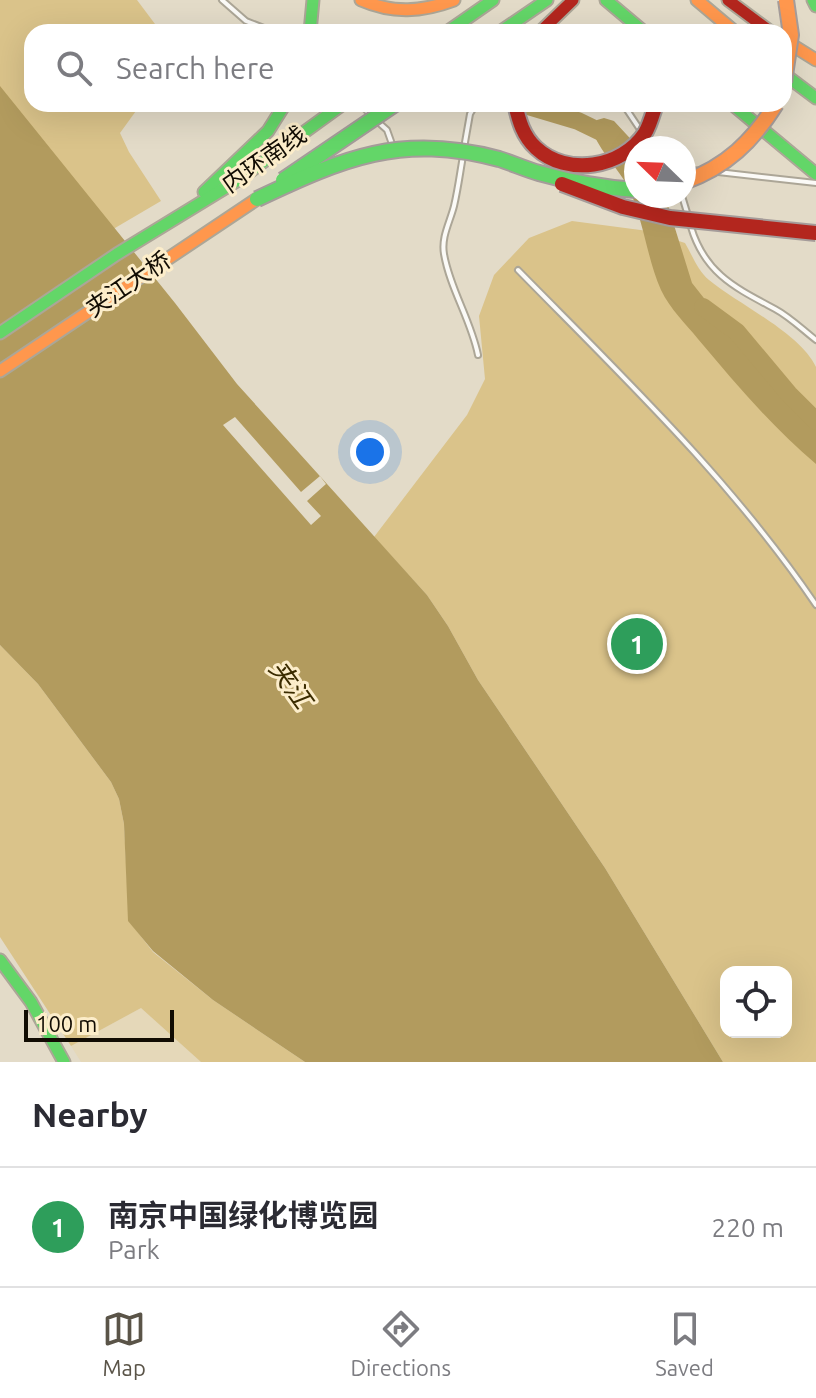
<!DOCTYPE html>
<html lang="en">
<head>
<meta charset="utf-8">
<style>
  :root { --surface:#fff; --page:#f7f7f7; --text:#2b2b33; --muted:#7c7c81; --line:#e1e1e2; --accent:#5a5448 }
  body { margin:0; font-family:Ubuntu,"Noto Sans SC",sans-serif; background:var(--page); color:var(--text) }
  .controls { position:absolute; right:24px; bottom:24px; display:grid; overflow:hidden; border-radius:16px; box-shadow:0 8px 32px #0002 }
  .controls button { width:72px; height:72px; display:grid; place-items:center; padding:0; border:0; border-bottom:2px solid var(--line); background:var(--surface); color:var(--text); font:40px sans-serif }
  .compass { position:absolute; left:624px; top:136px; width:72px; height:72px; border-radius:50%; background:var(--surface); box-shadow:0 8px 32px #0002; rotate:293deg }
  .scale { position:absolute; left:24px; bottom:20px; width:150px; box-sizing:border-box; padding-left:8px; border:4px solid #110c03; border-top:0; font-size:22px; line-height:28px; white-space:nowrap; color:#110c03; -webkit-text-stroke:6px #fcedca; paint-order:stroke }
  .you { position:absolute; left:370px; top:452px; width:28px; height:28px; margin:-20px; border:6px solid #fff; border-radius:50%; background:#1a73e8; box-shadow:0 0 0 12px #1a73e833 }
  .badge { display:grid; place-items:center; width:52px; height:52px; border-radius:50%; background:var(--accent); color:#fff; font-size:26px; font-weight:700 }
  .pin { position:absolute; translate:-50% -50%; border:4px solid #fff; box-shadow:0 2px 8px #0006 }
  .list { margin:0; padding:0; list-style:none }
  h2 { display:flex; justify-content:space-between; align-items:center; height:104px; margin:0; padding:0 32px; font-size:34px }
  h2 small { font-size:26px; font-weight:400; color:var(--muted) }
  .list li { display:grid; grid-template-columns:52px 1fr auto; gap:24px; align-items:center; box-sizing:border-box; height:120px; padding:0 32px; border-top:2px solid var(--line) }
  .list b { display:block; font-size:30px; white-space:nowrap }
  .list p { margin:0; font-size:26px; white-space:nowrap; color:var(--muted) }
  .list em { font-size:26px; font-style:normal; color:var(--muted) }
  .icon { flex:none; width:44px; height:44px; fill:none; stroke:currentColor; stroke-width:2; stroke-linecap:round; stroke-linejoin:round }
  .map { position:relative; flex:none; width:816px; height:1062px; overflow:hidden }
  .search { position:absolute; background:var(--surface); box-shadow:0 8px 32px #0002; left:24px; right:24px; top:24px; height:88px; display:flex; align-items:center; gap:20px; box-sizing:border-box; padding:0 28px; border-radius:24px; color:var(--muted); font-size:30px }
  .sheet { height:224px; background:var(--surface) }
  nav { display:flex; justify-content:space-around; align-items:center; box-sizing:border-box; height:112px; border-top:2px solid var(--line); background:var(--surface); font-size:22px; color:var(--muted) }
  nav a { display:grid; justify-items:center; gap:4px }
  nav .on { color:var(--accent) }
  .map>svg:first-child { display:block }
</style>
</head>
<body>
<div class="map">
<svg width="816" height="1062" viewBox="0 0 816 1062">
  <rect width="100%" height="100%" fill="#e3dbc8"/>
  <polygon fill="#e5d8b9" points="141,1008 201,1062 81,1062 71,1046"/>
  <g fill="#dac38a" fill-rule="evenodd">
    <polygon points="0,0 137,0 161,32 32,32 32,104 141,104 120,133 129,152 161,201 115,228 96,236 0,129"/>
    <path d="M572 221 648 231 685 243C692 255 698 271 709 280 738 304 800 333 816 367V1062H723L605 868 478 680 448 626 427 595 374 537 467 415 485 379 479 316 494 275 529 238ZM726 972H786V1032H726Z"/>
    <polygon points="0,645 38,684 111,782 119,799 124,824 129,921 153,952 213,1000 305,1062 201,1062 141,1008 71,1046 0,937"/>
  </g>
  <g fill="#b29b5e">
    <polygon points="0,86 175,303 237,384 427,595 448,626 478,680 605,868 723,1062 305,1062 213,1000 153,951 128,921 124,824 119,799 111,782 38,684 0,645"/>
    <path d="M604 118 614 121 639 148H636V196H665L692 283 737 340 816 427V464C773 428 735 383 698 339 686 324 670 309 661 290 647 258 644 223 630 191 620 169 599 152 592 129L597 120Z"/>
  </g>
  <polygon fill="#e3dbc8" points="235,417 301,492 320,476 326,484 307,501 321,516 311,525 223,425"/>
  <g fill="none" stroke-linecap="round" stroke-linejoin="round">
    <g stroke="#b29b5e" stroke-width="18">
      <polyline points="521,104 578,121 609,136 636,167"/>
      <polyline points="703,307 737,332 789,394 816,421"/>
    </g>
    <g stroke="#aca697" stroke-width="8">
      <g id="lane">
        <polyline points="222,0 246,21 274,32"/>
        <polyline points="360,104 372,116"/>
        <polyline points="623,104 641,131"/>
        <polyline points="378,122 387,130 392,144"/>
        <polyline points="647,137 655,148"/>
        <polyline points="464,148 470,114 476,104"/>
        <path d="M463 156C460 173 458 189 454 206 450 222 441 237 444 254 450 289 471 320 478 355"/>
        <polyline points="684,169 702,171"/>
        <polyline points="718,172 816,183"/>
        <polyline points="682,196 689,219"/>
        <path d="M691 227C705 274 736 288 775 309 790 317 803 330 816 340"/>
        <path d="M518 270C623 377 732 481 816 605"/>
      </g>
    </g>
    <g stroke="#aca697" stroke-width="15">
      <g id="fast">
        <polyline points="606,0 644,32"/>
        <polyline points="813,0 816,6"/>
        <polyline points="310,32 313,0"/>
        <polyline points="447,32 493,0"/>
        <polyline points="500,32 547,0"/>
        <polyline points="784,74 816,98"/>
        <polyline points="732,104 816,174"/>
        <polyline points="204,192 268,131 285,104"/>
        <polyline points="0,333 117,254 238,180 343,104"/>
        <polyline points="0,960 31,1002 64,1062"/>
      </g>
    </g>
    <g stroke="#aca697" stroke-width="15">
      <g id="slow">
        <path d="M361 0C393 14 422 12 454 0"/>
        <polyline points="697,0 735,32"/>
        <polyline points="784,40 816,60"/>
        <polyline points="0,371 257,199"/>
      </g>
    </g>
    <g stroke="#aca697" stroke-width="15">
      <g id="jam">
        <polyline points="728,0 771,32"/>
        <polyline points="540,32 573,0"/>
      </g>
    </g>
    <use href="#lane" stroke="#fbfaf7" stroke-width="4"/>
    <use href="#fast" stroke="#63d668" stroke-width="11"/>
    <use href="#slow" stroke="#ff974d" stroke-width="11"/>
    <use href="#jam" stroke="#b3261e" stroke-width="11"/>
    <g stroke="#a59c9a" stroke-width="18" stroke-linecap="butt">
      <g id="fast-bridge">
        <polyline points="283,180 395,104"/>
        <path d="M257 199C344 158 401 133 499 159 512 163 525 169 539 173 571 182 603 188 636 190"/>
      </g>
    </g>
    <g stroke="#a59c9a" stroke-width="18" stroke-linecap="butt">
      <g id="slow-bridge">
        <polyline points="784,82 791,35 786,0"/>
        <path d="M684 182C726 167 753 141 776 104"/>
      </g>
    </g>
    <g stroke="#a59c9a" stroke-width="18" stroke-linecap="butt">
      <g id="jam-bridge">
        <path d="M515 104C519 121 523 136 536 148 567 177 622 168 645 133 650 125 653 113 656 104"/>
        <polyline points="562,184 623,207 670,218 816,233"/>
      </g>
    </g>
    <use href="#fast-bridge" stroke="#63d668" stroke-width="14"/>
    <use href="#slow-bridge" stroke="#ff974d" stroke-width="14"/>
    <use href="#jam-bridge" stroke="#b3261e" stroke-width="14"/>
  </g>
  <g text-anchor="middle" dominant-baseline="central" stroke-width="6" stroke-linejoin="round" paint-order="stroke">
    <g font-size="24" fill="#110c03" stroke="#fcedca">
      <text transform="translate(264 159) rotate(-35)">内环南线</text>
      <text transform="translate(128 284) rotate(-34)">夹江大桥</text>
    </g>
    <g font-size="26" font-style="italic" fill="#3b2c00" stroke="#fcedca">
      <text transform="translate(291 684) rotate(54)">夹江</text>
    </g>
  </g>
</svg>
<div class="controls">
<button><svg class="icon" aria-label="locate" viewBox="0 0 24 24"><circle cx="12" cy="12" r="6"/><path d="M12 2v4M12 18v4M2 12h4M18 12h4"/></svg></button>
</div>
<svg class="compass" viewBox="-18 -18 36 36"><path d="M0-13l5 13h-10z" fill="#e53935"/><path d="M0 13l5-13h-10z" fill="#7c7c81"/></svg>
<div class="scale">100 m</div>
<div class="you"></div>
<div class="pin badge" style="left:637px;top:644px;background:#2e9e5b">1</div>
<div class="search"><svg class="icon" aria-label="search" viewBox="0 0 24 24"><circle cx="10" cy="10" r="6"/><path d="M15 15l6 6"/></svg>Search here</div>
</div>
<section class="sheet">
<h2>Nearby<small></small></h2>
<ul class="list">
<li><span class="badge" style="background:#2e9e5b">1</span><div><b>南京中国绿化博览园</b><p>Park</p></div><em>220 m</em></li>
</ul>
</section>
<nav>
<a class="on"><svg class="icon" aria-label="map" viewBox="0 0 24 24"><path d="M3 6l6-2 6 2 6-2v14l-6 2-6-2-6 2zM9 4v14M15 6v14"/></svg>Map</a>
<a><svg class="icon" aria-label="directions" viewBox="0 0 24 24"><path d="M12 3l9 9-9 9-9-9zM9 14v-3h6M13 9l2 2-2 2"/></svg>Directions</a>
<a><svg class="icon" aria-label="saved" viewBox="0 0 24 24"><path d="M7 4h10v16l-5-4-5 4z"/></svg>Saved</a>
</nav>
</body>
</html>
